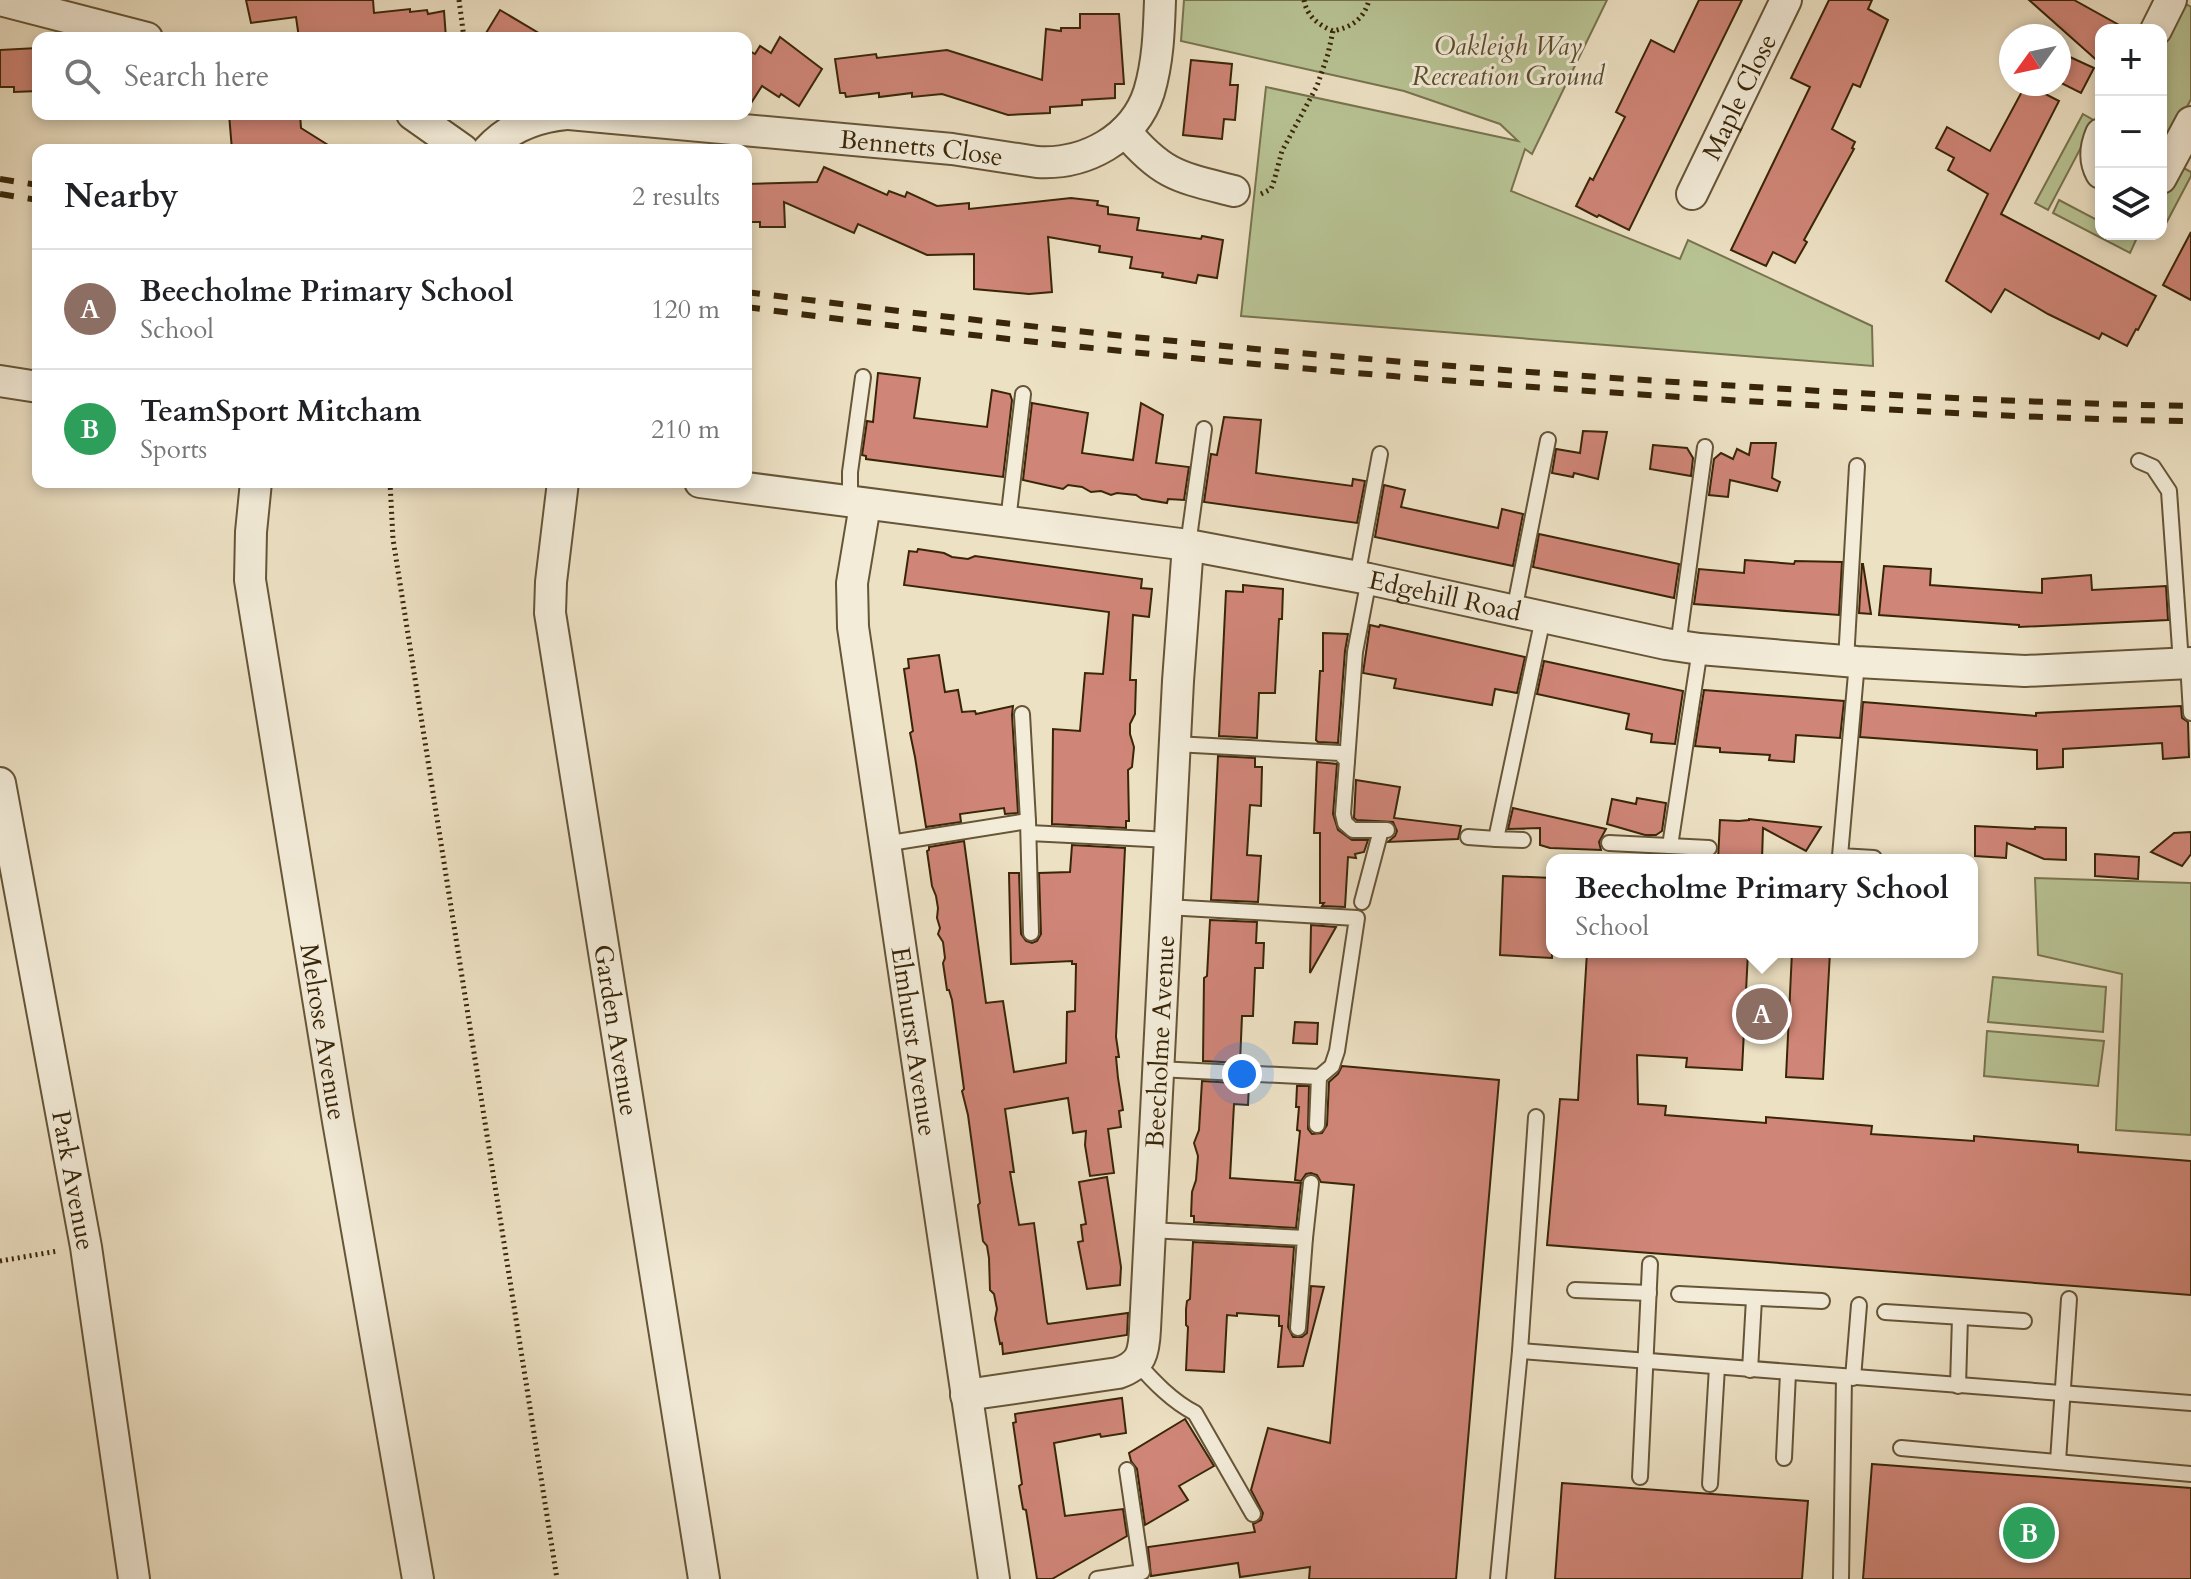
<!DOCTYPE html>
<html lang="en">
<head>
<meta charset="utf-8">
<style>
  :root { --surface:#fff; --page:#f2f2f2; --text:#202124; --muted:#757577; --line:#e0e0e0; --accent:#2563eb }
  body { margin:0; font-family:Cardo,serif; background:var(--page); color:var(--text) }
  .controls { position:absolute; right:24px; top:24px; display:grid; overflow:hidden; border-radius:16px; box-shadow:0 4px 12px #0003 }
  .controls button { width:72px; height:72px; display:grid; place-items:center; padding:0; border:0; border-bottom:2px solid var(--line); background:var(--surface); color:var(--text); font:40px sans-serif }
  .compass { position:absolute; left:1999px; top:24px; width:72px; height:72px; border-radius:50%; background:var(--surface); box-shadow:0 4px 12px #0003; rotate:237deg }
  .you { position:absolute; left:1242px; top:1074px; width:28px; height:28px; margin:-20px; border:6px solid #fff; border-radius:50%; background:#1a73e8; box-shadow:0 0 0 12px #1a73e833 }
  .badge { display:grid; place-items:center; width:52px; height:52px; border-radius:50%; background:var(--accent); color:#fff; font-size:26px; font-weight:700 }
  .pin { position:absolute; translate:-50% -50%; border:4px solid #fff; box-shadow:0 2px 8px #0006 }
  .popup { position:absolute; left:1546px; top:854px; width:432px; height:104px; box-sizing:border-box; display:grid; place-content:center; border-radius:16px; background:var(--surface); filter:drop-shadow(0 2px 6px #0005); font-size:26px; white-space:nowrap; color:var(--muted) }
  .popup b { font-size:30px; color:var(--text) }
  .popup::after { content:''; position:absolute; left:50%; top:100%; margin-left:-16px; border:16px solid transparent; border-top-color:var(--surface) }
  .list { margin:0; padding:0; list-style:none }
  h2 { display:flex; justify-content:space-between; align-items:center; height:104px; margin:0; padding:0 32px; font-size:34px }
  h2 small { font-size:26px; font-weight:400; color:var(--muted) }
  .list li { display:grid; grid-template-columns:52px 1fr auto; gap:24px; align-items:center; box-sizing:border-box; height:120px; padding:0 32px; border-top:2px solid var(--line) }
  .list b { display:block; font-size:30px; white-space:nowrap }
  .list p { margin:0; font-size:26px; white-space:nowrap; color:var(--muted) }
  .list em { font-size:26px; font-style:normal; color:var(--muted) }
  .icon { flex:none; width:44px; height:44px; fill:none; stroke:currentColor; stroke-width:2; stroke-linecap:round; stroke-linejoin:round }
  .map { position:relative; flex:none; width:2191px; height:1579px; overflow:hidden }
  .search { position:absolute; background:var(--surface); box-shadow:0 4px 12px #0003; left:32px; top:32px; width:720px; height:88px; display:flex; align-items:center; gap:20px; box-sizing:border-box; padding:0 28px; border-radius:16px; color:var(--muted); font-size:30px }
  .panel { position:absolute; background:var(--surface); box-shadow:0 4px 12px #0003; left:32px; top:144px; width:720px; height:344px; border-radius:16px }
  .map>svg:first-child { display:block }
</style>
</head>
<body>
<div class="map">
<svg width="2191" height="1579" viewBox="0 0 2191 1579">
  <rect width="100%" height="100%" fill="#ede1c4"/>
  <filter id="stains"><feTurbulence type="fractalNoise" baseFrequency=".0025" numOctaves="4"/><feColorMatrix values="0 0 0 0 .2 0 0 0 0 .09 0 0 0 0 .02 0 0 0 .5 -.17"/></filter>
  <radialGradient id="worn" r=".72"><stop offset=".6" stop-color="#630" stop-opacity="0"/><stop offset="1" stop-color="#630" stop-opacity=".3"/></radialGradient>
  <g fill="#b8c394" stroke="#78744e" stroke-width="2">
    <polygon points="1184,0 1607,0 1532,154 1525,149 1511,191 1680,259 1688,240 1872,326 1873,366 1241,316 1266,87 1518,141 1500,124 1404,91 1181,41"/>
    <polygon points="2182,2 2191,7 2191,99 2161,157 2161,41"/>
    <polygon points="2083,114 2095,121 2048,210 2035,203"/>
    <polygon points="2180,166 2191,172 2191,176 2161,233 2161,203"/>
    <polygon points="2059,200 2101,222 2101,234 2125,234 2136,240 2130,253 2053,213"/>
    <polygon points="2035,878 2191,883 2191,1135 2116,1130 2122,974 2038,955"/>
    <polygon points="1993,977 2106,987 2103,1032 1988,1022"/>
    <polygon points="1987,1031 2104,1041 2098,1086 1984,1076"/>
  </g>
  <g fill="#cf8577" stroke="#392608" stroke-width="2">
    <polygon points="246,0 373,0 374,13 410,9 410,12 427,10 428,14 444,11 446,38 299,38 296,17 251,23"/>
    <polygon points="1699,0 1742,0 1629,230 1599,215 1597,217 1576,206 1590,178 1593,180 1625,117 1616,112 1651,40 1674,52"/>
    <polygon points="1829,0 1872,0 1868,9 1888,20 1860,87 1853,84 1832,129 1855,142 1852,148 1854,149 1804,240 1807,242 1795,263 1773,252 1766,266 1731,250 1810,87 1791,78"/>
    <polygon points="2029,0 2074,0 2128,30 2101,30 2101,64"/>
    <polygon points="500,10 547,38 483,38"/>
    <polygon points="1080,14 1119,14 1124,84 1115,84 1115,98 1082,100 1082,105 1050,107 1050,113 1008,115 942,94 912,97 912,93 879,97 879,93 846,97 845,93 840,93 835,59 876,54 877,58 947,50 1042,80 1046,29 1061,31 1061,28 1080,28"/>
    <polygon points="780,37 822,69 799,106 781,94 779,97 762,86 746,111 746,49 755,54 760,46 771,53"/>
    <polygon points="37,48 38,91 14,92 14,87 0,87 0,50"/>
    <polygon points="2059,52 2094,68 2081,93 2059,82"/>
    <polygon points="1191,60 1232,64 1230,85 1238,85 1235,120 1224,119 1222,139 1183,135"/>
    <polygon points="2026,84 2059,101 2001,214 2156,296 2138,330 2136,329 2127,346 2102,333 2099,339 2048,314 2005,289 1991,312 1946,281 1988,194 1948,170 1954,158 1936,148 1947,127 1990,151"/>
    <polygon points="229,114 300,114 301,128 336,150 232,150"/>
    <polygon points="824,167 887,195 889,191 905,197 907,192 937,206 969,203 969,209 1071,198 1098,201 1097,205 1108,207 1108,214 1139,218 1137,230 1201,239 1202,236 1223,240 1217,278 1198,275 1196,283 1162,277 1163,273 1130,268 1132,257 1099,252 1100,246 1048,237 1052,292 1029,294 974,289 974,254 927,255 858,224 854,233 784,202 785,227 760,227 760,222 746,222 746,184 817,182"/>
    <polygon points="2191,232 2191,300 2163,285"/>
    <polygon points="878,373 920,378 914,418 987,427 992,390 1010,394 1012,400 1003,477 866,459 866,456 862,455 867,421 873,422"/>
    <polygon points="1032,403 1088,413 1082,453 1133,460 1141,403 1163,415 1156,463 1189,467 1184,500 1168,499 1167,503 1142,499 1136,495 1117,493 1111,495 1101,491 1091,492 1082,487 1068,485 1063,489 1023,480"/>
    <polygon points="1224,417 1261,420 1256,473 1352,486 1353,479 1365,481 1357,523 1204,502 1211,454 1217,455"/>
    <polygon points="1583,431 1607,432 1598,479 1574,473 1573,477 1552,473 1556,449 1580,453"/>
    <polygon points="1751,443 1776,443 1772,478 1780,482 1777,491 1730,480 1728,497 1709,495 1714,459 1721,453 1733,459 1737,449 1749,455"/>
    <polygon points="1653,445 1687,448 1693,458 1691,476 1650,469"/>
    <polygon points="1384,485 1405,490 1401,507 1498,528 1502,509 1523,514 1513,566 1375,537"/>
    <polygon points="1539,534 1679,564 1674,598 1533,567"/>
    <polygon points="918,549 944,553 952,557 968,559 975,556 1142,579 1141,588 1152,589 1149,617 1133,615 1130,680 1136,680 1135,714 1130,724 1130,734 1134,747 1132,767 1128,770 1129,821 1126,821 1126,828 1052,824 1053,729 1080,731 1085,673 1103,674 1109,612 904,585 909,551 917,552"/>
    <polygon points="1745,560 1794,564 1795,561 1842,562 1839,615 1694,604 1699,569 1744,573"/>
    <polygon points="1862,564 1863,564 1871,614 1859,613"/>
    <polygon points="1884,566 1931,569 1930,585 2042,593 2042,579 2091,575 2092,590 2166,586 2168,620 2019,627 2019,625 1879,615"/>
    <polygon points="1243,585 1283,589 1282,619 1279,619 1275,693 1259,693 1257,738 1219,736 1226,591 1243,592"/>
    <polygon points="1370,625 1379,627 1380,625 1525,657 1517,693 1495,689 1492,705 1394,688 1396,679 1363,673"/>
    <polygon points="1323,633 1348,634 1345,651 1338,743 1318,742 1316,740 1320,671 1323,671"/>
    <polygon points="939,655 945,692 958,690 962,712 975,711 976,714 1013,706 1012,715 1018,813 1005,814 1004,808 960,814 961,822 926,827 915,757 910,733 913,731 904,669 909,668 908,659"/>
    <polygon points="1544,661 1683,691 1675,744 1651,742 1652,734 1626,729 1629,714 1537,694"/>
    <polygon points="1704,690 1844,701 1840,738 1796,735 1794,762 1769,760 1770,755 1720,752 1720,748 1695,746"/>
    <polygon points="1863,702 2036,716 2036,713 2181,706 2182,718 2188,722 2189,757 2163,759 2162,743 2063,749 2063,767 2037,769 2037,750 1860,737"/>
    <polygon points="1218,756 1255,758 1255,767 1262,767 1261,806 1250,805 1247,855 1261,856 1258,902 1211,900"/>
    <polygon points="1317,762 1337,764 1333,814 1338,830 1352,840 1368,840 1364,852 1355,854 1356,858 1348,857 1345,907 1322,906 1324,903 1320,903 1320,833 1314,833"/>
    <polygon points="1356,780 1400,787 1394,818 1461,826 1458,839 1388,842 1395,836 1397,831 1393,822 1357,820 1354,818"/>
    <polygon points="1637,798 1666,803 1662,831 1656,835 1645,835 1607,824 1612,799 1636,804"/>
    <polygon points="1513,808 1606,829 1599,842 1601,850 1550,848 1540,845 1540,828 1508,829"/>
    <polygon points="1749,819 1821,827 1806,851 1763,828 1762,860 1718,860 1720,820 1739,821 1749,820"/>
    <polygon points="1975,826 2035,829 2035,827 2066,828 2066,860 2044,859 2007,843 2006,858 1975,856"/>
    <polygon points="2191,832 2191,854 2182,866 2151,852 2174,833"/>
    <polygon points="964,841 986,1003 1003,1001 1014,1072 1066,1063 1067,1012 1075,1011 1076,964 1072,964 1072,961 1011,964 1009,873 1019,873 1021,934 1026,941 1032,943 1037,941 1041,934 1039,873 1070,872 1072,845 1125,848 1116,1037 1119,1057 1116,1057 1118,1078 1123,1110 1119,1111 1121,1127 1108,1129 1114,1173 1090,1176 1085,1145 1086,1131 1073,1133 1068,1098 1005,1109 1014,1172 1010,1172 1019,1225 1034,1223 1047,1322 1048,1324 1128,1313 1127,1335 1003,1354 1002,1343 1000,1344 995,1319 997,1309 994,1294 990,1290 989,1258 987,1246 983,1241 978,1205 980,1203 968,1115 962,1091 964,1089 952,1000 949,990 947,990 943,963 945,958 943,942 938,934 940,928 937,918 938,908 936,896 932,886 927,851 929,850 929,847"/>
    <polygon points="2095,854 2139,857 2138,879 2095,876"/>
    <polygon points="1503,876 1552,878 1552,958 1500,955"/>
    <polygon points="1210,920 1257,922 1256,943 1264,943 1263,968 1255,968 1253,1016 1242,1016 1240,1063 1203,1061 1204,978 1207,976"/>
    <polygon points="1311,925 1336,927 1310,973 1311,926"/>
    <polygon points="1587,952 1748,952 1742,1070 1686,1067 1687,1058 1637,1055 1638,1104 1666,1106 1665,1115 1766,1123 1766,1117 1872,1126 1871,1134 1974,1141 1974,1136 2078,1145 2078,1152 2191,1161 2191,1295 1547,1245 1560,1099 1578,1100"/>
    <polygon points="1792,952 1830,952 1823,1079 1786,1077"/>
    <polygon points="1295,1022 1318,1023 1317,1044 1293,1043"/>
    <polygon points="1342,1066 1499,1080 1456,1579 1309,1579 1310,1567 1240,1577 1238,1563 1151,1576 1148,1547 1255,1532 1253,1524 1261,1520 1263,1513 1251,1490 1268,1428 1330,1443 1354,1185 1321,1182 1317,1175 1311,1173 1306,1174 1301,1181 1295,1180 1300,1131 1297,1130 1299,1107 1296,1107 1297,1086 1309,1086 1308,1129 1312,1134 1322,1133 1327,1125 1329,1082 1338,1074"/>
    <polygon points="1202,1081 1249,1084 1248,1105 1234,1104 1230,1178 1301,1183 1296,1228 1194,1222 1194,1216 1191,1216 1192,1192 1196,1180 1198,1156 1194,1143 1199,1130"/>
    <polygon points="1107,1177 1121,1267 1120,1285 1087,1289 1078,1242 1083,1241 1081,1225 1086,1224 1079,1182"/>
    <polygon points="1193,1242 1294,1247 1288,1327 1293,1337 1302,1337 1307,1333 1311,1286 1324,1287 1303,1366 1278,1367 1282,1326 1279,1326 1279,1316 1237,1313 1237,1316 1227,1315 1224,1372 1186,1370 1188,1327 1186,1325 1186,1309 1187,1301 1190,1299"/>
    <polygon points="1122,1398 1126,1433 1101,1437 1100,1434 1054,1443 1065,1516 1123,1509 1127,1536 1052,1579 1037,1579 1026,1510 1023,1509 1019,1486 1022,1484 1013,1423 1016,1422 1015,1414"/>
    <polygon points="1185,1419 1214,1466 1179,1486 1188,1500 1145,1525 1137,1469 1131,1461 1129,1453"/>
    <polygon points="1872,1464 2191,1488 2191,1579 1863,1579"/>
    <polygon points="1562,1483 1808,1501 1802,1579 1555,1579"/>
  </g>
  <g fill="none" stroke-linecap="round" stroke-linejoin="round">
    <g stroke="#665537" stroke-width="18">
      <g id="service">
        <polyline points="2139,461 2153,467 2169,491 2181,663"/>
        <polyline points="850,502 850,472 863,377"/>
        <polyline points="1008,521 1023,394"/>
        <polyline points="1188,545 1204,429"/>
        <polyline points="1357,577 1380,454"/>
        <polyline points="1514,611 1548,440"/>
        <polyline points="1678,646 1705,447"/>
        <polyline points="1846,661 1857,466"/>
        <polyline points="1857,662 1840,856 1874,858"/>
        <polyline points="2188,663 2191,713"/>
        <polyline points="1022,714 1028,821 1031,933"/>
        <polyline points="1175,744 1340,753 1347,761 1343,814 1345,823 1353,830 1387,830"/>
        <polyline points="1347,761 1355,652 1369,579"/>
        <polyline points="1029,833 1170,840"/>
        <polyline points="1468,837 1496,839"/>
        <polyline points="1523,840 1496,839 1543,618"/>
        <polyline points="1609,843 1709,848"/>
        <polyline points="884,844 1028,821"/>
        <polyline points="1670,846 1700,649"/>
        <polyline points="1362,902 1381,830"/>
        <polyline points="1166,907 1357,918 1337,1051 1332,1066 1319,1077"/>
        <polyline points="1158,1069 1319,1077 1317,1125"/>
        <polyline points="1149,1230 1305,1238 1298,1328"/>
        <polyline points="1305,1238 1311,1183"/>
        <polyline points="1575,1290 1649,1293"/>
        <polyline points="1679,1294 1822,1301"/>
        <polyline points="1885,1312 2024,1321"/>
        <polyline points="1520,1351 2191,1403"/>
        <path d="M1137 1363C1154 1382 1172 1401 1195 1413L1253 1514"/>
        <polyline points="1750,1370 1754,1299"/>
        <polyline points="1853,1378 1859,1305"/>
        <polyline points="1958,1386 1960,1317"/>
        <polyline points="1901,1448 2191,1474"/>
        <polyline points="1784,1458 1788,1373"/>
        <polyline points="2058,1461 2069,1299"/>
        <polyline points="1640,1477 1650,1264"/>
        <polyline points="1710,1484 1717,1367"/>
        <polyline points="1097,1579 1142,1572 1127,1470"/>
        <polyline points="1498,1579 1520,1351 1536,1117"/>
        <polyline points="1841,1579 1844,1377"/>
      </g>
    </g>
    <g stroke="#665537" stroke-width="34">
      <g id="minor">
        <polyline points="0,0 147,38"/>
        <polyline points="2156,30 2171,0"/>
        <polyline points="412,114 463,150"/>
        <path id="s1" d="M569 114 952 149 1037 162C1085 165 1134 139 1149 92 1158 62 1159 31 1160 0"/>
        <path d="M1125 131C1163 176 1179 177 1234 191"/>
        <path d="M2101 134C2095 148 2094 160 2101 173"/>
        <path d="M488 150C509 127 535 117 566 114"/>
        <polyline points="2161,178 2191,122"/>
        <path id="s2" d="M1692 194 1786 0"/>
        <polyline points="0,381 38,387"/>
        <path id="s3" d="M256 482 251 532 250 580 338 1121 418 1579"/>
        <path id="s4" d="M563 482 551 582 550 613 704 1579"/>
        <path id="s5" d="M700 482 1188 545 1369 579 1666 644 1700 649 1857 662 2025 671 2191 663"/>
        <path id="s6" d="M865 505 852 583 853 627 994 1579"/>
        <path id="s7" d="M0 783 86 1247 134 1579"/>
        <path id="s8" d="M966 1395 1118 1373C1142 1365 1144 1352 1145 1329L1178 681 1188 545"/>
      </g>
    </g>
    <g stroke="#392608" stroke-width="5" stroke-dasharray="2 4" stroke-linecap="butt">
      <polyline points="459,0 464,38"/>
      <path d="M1304 0C1307 17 1319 25 1333 31 1352 27 1364 19 1369 0"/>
      <polyline points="1261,194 1271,189 1274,181 1282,151 1317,86 1328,54 1333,31"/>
      <polyline points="390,482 393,539 557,1579"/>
      <polyline points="0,1261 58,1251"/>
    </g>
    <use href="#service" stroke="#f3ecd9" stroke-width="14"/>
    <use href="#minor" stroke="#f3ecd9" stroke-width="30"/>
    <g stroke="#392608" stroke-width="6" stroke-dasharray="14 14" stroke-linecap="butt">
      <polyline points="0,179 38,185"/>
      <polyline points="0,194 38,200"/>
      <path d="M746 292C1054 332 1364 362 1674 382 1846 393 2019 403 2191 406"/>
      <path d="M746 307C1062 349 1378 378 1696 398 1861 408 2026 419 2191 421"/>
    </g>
  </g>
  <g text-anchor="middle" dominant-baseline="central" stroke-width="6" stroke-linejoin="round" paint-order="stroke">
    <g font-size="26" font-style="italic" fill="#594d2b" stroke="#f3ecd9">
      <text x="1508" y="46">Oakleigh Way<tspan x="1508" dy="30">Recreation Ground</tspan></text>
    </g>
    <g font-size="26" fill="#392608" stroke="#f3ecd9">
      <text stroke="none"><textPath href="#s2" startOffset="108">Maple Close</textPath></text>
      <text stroke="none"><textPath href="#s1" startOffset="354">Bennetts Close</textPath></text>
      <text stroke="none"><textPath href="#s5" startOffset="754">Edgehill Road</textPath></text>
      <text stroke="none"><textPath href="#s3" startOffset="556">Melrose Avenue</textPath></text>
      <text stroke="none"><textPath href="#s4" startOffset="554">Garden Avenue</textPath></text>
      <text stroke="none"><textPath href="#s6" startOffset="542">Elmhurst Avenue</textPath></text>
      <text stroke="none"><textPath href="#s8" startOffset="498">Beecholme Avenue</textPath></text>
      <text stroke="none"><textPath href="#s7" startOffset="404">Park Avenue</textPath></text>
    </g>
  </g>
  <rect width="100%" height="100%" filter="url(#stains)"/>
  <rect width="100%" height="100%" fill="url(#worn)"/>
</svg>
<div class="controls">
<button>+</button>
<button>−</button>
<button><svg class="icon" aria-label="layers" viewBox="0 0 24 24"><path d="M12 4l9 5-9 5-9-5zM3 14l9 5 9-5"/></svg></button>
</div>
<svg class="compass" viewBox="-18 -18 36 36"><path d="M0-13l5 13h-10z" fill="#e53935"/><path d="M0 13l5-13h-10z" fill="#757577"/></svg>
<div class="you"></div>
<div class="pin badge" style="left:1762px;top:1014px;background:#8d6e63">A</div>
<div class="popup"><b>Beecholme Primary School</b>School</div>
<div class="pin badge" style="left:2029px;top:1533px;background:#2e9e5b">B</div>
<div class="search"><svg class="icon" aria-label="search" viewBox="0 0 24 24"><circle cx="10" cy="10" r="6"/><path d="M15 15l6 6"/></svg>Search here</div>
<section class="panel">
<h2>Nearby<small>2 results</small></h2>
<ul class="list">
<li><span class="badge" style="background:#8d6e63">A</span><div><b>Beecholme Primary School</b><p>School</p></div><em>120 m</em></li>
<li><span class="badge" style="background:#2e9e5b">B</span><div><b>TeamSport Mitcham</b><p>Sports</p></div><em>210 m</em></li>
</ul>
</section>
</div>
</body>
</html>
